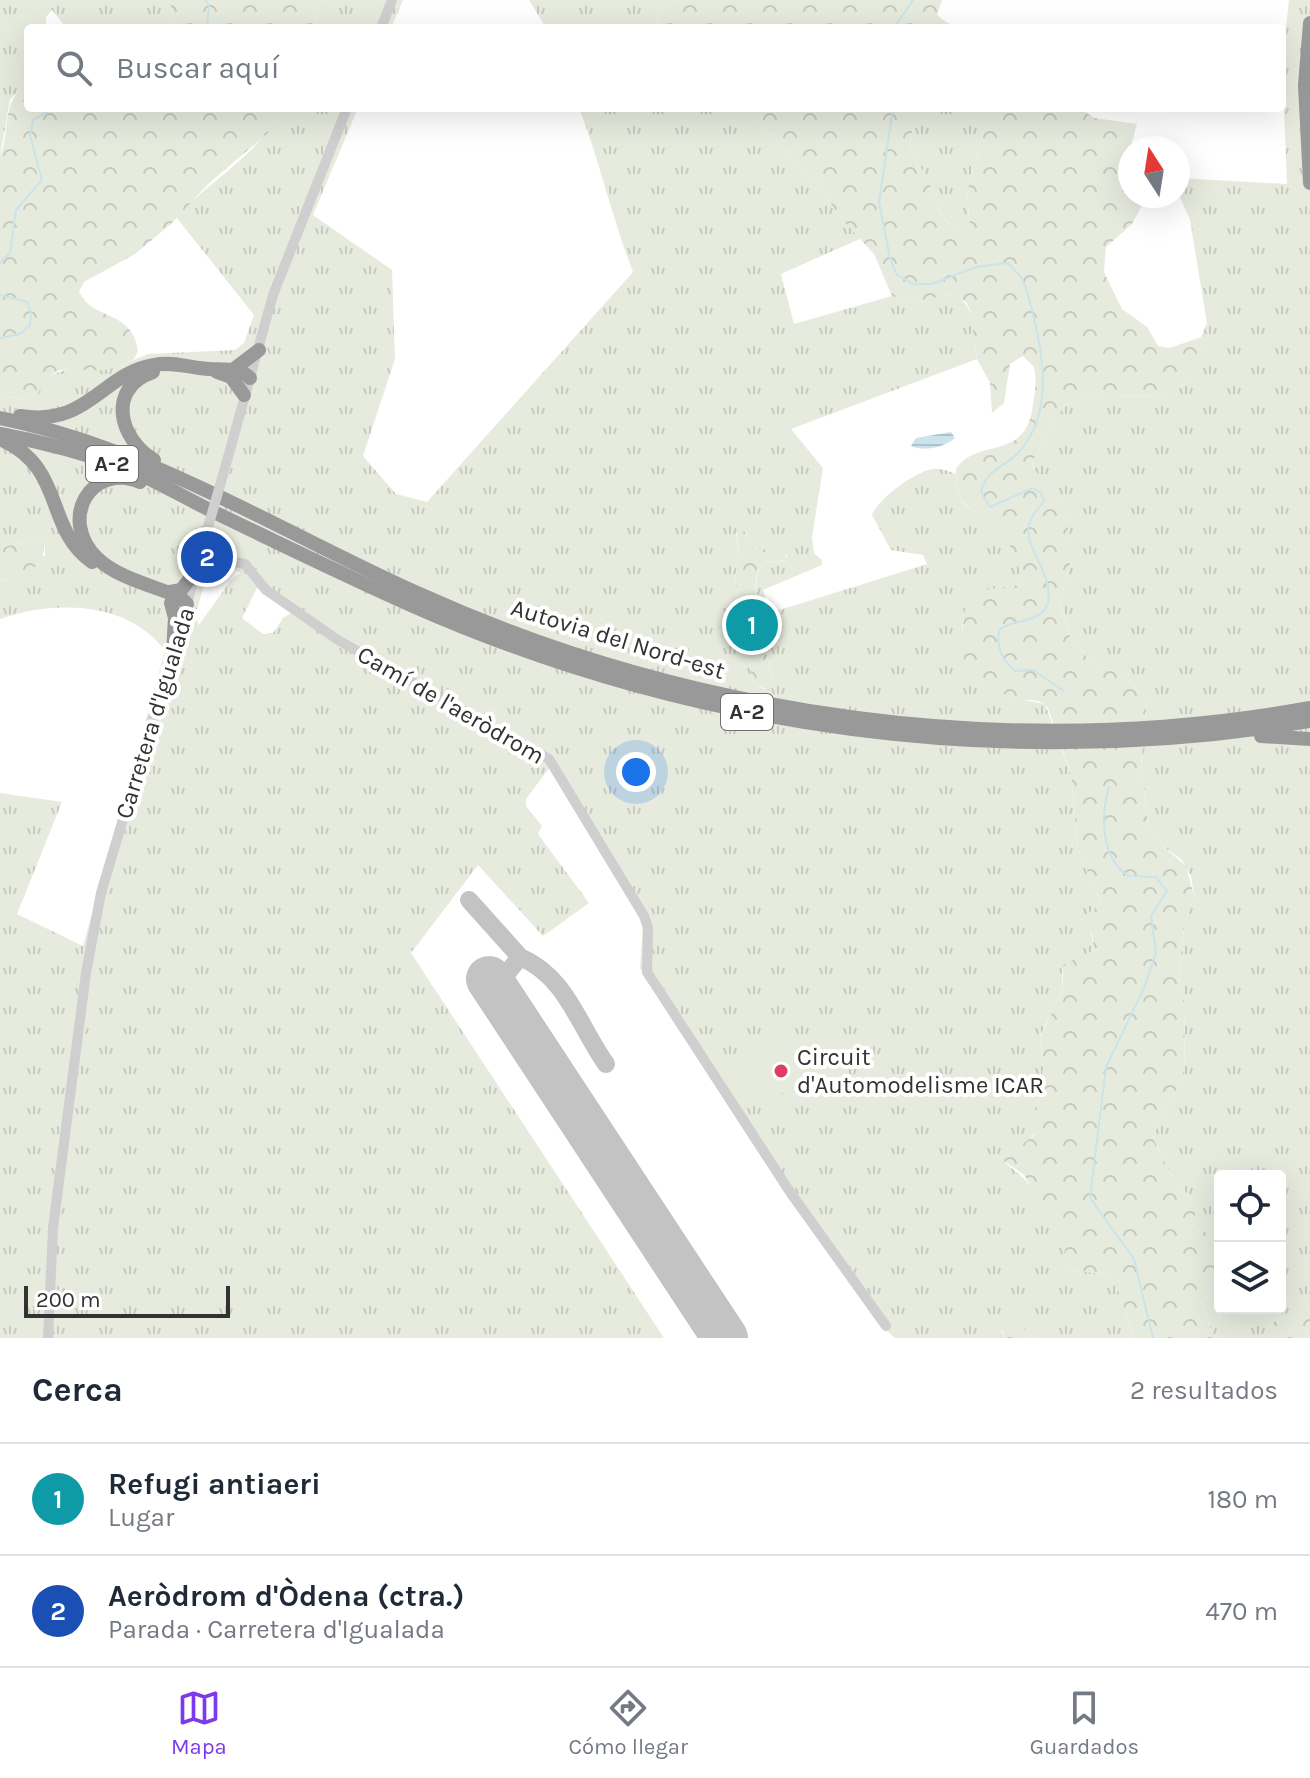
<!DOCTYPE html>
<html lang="es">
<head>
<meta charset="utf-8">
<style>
  :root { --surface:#fff; --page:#f2f2f3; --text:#1f2937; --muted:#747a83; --line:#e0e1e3; --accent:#7c3aed }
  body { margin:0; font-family:Karla,sans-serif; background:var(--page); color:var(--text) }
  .controls { position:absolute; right:24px; bottom:24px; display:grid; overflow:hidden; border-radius:8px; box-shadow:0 8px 32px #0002 }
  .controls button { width:72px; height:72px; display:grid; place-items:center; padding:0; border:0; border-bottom:2px solid var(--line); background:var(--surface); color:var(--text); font:40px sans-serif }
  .compass { position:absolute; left:1118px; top:136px; width:72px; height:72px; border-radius:50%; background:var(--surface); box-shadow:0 8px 32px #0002; rotate:348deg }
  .scale { position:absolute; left:24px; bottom:20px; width:206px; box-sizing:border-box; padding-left:8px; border:4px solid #323232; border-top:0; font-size:22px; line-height:28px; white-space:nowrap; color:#323232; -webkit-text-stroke:6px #fff; paint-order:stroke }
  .you { position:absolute; left:636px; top:772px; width:28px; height:28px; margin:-20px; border:6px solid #fff; border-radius:50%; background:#1a73e8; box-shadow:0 0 0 12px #1a73e833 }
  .badge { display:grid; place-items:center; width:52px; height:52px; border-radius:50%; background:var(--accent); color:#fff; font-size:26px; font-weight:700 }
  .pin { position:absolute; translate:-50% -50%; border:4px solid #fff; box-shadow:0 2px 8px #0006 }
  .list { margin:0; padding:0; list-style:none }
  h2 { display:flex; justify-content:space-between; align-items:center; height:104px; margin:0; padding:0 32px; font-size:34px }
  h2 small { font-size:26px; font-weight:400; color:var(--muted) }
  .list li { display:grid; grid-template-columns:52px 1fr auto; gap:24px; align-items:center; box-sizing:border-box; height:112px; padding:0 32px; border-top:2px solid var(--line) }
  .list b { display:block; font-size:30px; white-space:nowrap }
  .list p { margin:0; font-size:26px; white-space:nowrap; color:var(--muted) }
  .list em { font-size:26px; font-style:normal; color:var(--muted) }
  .icon { flex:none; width:44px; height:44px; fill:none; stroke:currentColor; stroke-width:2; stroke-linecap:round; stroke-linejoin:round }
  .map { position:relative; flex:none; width:1310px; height:1338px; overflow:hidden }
  .search { position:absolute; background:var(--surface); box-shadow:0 8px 32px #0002; left:24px; right:24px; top:24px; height:88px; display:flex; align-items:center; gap:20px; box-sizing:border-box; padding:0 28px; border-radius:8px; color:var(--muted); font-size:30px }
  .sheet { height:328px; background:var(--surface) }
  nav { display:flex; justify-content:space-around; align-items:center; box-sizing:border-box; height:112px; border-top:2px solid var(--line); background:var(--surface); font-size:22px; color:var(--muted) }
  nav a { display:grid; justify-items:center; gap:4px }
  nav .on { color:var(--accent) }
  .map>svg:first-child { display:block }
</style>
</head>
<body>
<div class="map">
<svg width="1310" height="1338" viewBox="0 0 1310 1338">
  <defs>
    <pattern id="grass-tufts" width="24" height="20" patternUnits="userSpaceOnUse" patternTransform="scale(2)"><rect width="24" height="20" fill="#e7ebde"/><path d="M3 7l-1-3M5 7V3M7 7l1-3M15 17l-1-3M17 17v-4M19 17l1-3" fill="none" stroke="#c7cabf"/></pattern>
    <pattern id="forest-crowns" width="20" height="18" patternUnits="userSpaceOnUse" patternTransform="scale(2)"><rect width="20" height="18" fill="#e7ebde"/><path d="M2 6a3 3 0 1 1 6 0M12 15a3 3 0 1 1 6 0" fill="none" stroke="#c7cabf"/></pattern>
    <pattern id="water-rules" width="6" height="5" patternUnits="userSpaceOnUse" patternTransform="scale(2)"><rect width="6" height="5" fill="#cbe3ea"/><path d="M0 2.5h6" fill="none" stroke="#afc3c9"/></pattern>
  </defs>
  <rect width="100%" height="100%" fill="#fff"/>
  <g fill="url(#grass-tufts)" fill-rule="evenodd">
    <polygon points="0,0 169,0 174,18 170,28 66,28 52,10 46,17 46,28 28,28 28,82 10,99 0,157"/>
    <polygon points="321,0 403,0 391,28 312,28"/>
    <polygon points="529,0 676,0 658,12 657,28 546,28"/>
    <path d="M1289 0H1310V1315H1280L1260 1338H1214L1201 1302 1220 1288V1308H1280V1176H1220V1237L1192 1228 1197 1206 1169 1171 1154 1140 1158 1120 1184 1077 1185 1006 1179 972 1184 928 1194 896 1191 876 1182 860 1164 847 1148 824 1141 764 1147 698 1126 679 1088 658 1070 637 1060 603 1073 552 1063 502 1035 473 1032 461C1046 444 1050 415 1069 404 1108 381 1163 414 1193 376 1201 365 1206 356 1207 342L1201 337 1207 323 1190 220 1178 193V178L1287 184 1282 63Z"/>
    <path d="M282 108H358L313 215 392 270 395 359 363 456 396 494 427 502 633 272C612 218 600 162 579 108H741L787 152 800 169 820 183 836 213 862 238 781 274 794 324 892 296 914 302 952 294C978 304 973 337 977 359L791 429 823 468 812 537 814 553 822 560V565L763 590 770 613 927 564 923 555 891 550 872 515C879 498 913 473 932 469 941 468 948 471 956 474 958 515 972 505 998 521 1012 530 1021 566 1023 580L1017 585 970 593 962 625 965 664 980 683 1004 691 1013 698 1045 704 1071 774 1078 850 1102 903 1079 921 1091 933 1094 950 1062 971 1063 989 1040 1036 1043 1069 1036 1131 1029 1141 1005 1156 1006 1164C1018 1171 1058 1211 1063 1223 1068 1237 1065 1254 1064 1268L1101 1274 1111 1280 1119 1291 1133 1338H1033L1009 1318 1001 1331 1005 1338H895L879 1324 640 968 643 922 550 767 526 799V806L542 826 538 834 589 903 543 936 478 865 411 953 664 1338H0V793L62 802 17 914 83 946 165 651C129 601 54 600 0 619V580H8L45 555V544L40 538 0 548V396L23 399 38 393 46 377 70 368 119 366 148 354 235 350 244 343 254 315 176 217C210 180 260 154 282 108ZM744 530 756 548 787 555 788 560C781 562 771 560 764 564 744 576 768 659 773 680L764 689 755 685 751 675 735 579 739 554 736 533ZM230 567 240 573 231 580 199 625 195 617 208 570ZM257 588 293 612 283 618 273 633 263 634 242 618Z"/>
    <path d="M924 108H990L967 192 970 230C939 232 936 195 926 176 921 166 912 160 911 149 909 135 915 118 924 108Z"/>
  </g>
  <g fill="url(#forest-crowns)">
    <polygon points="169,0 321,0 312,28 170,28 174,18"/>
    <polygon points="676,0 942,0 937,15 954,28 657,28 658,12"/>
    <path d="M28 82V108H282L268 133 208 184 171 224 135 254 84 282 79 291C91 321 133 309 138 351L134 359C124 364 114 369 103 370 72 373 56 357 38 393L23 399 0 396V157C11 129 0 103 28 82Z"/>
    <path d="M741 108H924C915 118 909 135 911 149 912 160 921 166 926 176 936 194 939 234 970 229L967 192 990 108H1079L1095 118 1137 124 1124 171 1130 179V196H1147L1132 224 1106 247 1104 272 1122 309 1147 327 1158 346 1170 348 1201 337 1207 342C1206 356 1202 365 1193 376 1163 414 1109 381 1069 404 1050 415 1046 444 1032 461L1033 468 1063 502 1073 552 1060 603 1070 637 1088 658 1126 679 1147 698 1141 764 1148 824 1164 847 1186 866 1194 896 1184 928 1179 972 1185 1006 1184 1077 1158 1120 1154 1140 1169 1171 1197 1206 1192 1228 1220 1237V1288L1201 1302 1214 1338H1133L1119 1291 1111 1280 1101 1274 1064 1268 1065 1238 1059 1216 1034 1191 1024 1175 1001 1159 1034 1136 1036 1099 1043 1069 1040 1037 1063 989V965L1094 950 1092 933 1080 927 1079 921 1102 903 1078 850 1071 774 1048 708C1039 697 1030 702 1017 699 1012 698 981 683 974 680 956 664 962 613 970 592L1017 585 1023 580 1002 524C972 505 956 514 956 469 978 436 1026 463 1033 405 1035 393 1037 380 1034 367L1023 356 1010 364 1004 403 992 413 990 383 977 359 970 310 966 302 952 294 914 302 892 296 874 254 836 213 820 183 800 169 787 152Z"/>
    <path d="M741 526 756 548 783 553 789 560C781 561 770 560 764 564 743 576 768 659 773 680L769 690 755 685 751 675 735 579 739 554 736 527Z"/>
    <polygon points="40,538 45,544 41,563 16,579 0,580 0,548"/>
    <polygon points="1298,1311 1310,1315 1310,1338 1260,1338 1280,1315"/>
    <polygon points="1003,1319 1014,1319 1033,1338 1005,1338 1000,1326"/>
  </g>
  <polygon fill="#e7ebde" points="835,1028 849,1076 737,1105 708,1061"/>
  <path fill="url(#water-rules)" d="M951 432 955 438C945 447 924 452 911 446L916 438Z"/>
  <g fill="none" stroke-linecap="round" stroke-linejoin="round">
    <g stroke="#cbe3ea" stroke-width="2">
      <polyline points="206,0 209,7 207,28"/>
      <polyline points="894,28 913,0"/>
      <path d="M893 108 879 202 890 258 897 275 913 284H932L976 267 1008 263 1021 277 1026 288C1040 337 1059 410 1018 453 1004 467 986 470 981 492L990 507 1033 488 1041 493 1044 501C1041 506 1034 512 1032 517 1017 546 1054 567 1048 604 1036 626 1016 617 999 630 996 647 1002 660 1015 671L1033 670 1064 691"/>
      <polyline points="0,263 10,253 16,210 42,180 30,136 33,120 54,108"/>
      <polyline points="0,295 27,302 31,313 30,325 20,334 0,338"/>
      <path d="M1109 787C1101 814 1100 859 1129 876L1156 877 1167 891 1151 916 1156 953 1144 988 1106 1067 1090 1198 1134 1259 1153 1338"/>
    </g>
    <g stroke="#c3c3c3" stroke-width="18">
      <polyline points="469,900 520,957 495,988"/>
      <path d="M520 957C566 976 579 1026 606 1064"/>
    </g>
    <polyline stroke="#c3c3c3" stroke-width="46" points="489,979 725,1338"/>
    <g stroke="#cfcfcf" stroke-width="10">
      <polyline points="381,28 392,0"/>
      <polyline points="223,475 273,295 347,108"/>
      <polyline points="199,565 224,560 245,564 266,590 338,640 549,759 644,916 648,928 647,972 790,1192 886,1326"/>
      <polyline points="179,633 206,534"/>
      <polyline points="48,1338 53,1228 86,973 101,893 174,648"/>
    </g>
    <g stroke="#999" stroke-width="14">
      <polyline points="1310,23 1305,85 1310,183"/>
      <polyline points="234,369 259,350"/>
      <path d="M153 372C106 388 119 439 154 460"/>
      <polyline points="217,372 231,377 244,395"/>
      <path d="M20 416C89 427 101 374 154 365 172 361 192 368 209 369 225 370 238 367 250 378"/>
      <path d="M0 418C150 448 279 531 417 593 693 718 1011 762 1310 708"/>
      <path d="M0 434C42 442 85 453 126 468 157 481 187 499 218 514 282 545 346 576 411 605 693 730 1006 772 1310 721"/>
      <path d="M0 439C66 467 44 529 92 562"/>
      <path d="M140 482C92 462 57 518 97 558 117 578 154 586 180 597L187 604"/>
      <polyline points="170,592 181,590 197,570"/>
      <polyline points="171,603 175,618 173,651"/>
      <polyline points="1261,736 1310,739"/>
    </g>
    <polyline stroke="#cfcfcf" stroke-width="10" points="206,534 223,475"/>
  </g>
  <circle fill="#e03d62" stroke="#fff" stroke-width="3" cx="781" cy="1071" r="8"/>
  <g text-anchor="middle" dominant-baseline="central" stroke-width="8" stroke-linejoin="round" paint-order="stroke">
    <g fill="#fff" stroke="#707070" stroke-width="2">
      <rect x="86" y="446" width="52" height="36" rx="6"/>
      <rect x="721" y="694" width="52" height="36" rx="6"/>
    </g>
    <g font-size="22" font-weight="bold" fill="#323232">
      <text x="112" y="464">A-2</text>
      <text x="747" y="712">A-2</text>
    </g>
    <g font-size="24" fill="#323232" stroke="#fff">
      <text transform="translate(618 639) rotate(17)">Autovia del Nord-est</text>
      <text transform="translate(451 705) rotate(30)">Camí de l'aeròdrom</text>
      <text transform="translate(155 713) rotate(-73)">Carretera d'Igualada</text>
    </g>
    <g font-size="24" fill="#323232" stroke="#fff" text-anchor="start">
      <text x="797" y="1057">Circuit<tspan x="797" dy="28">d'Automodelisme ICAR</tspan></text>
    </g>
  </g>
</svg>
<div class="controls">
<button><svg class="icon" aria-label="locate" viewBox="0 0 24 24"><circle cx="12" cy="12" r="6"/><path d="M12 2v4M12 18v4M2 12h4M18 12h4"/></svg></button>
<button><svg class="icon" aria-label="layers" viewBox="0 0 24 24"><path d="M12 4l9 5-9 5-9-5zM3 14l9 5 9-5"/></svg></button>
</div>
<svg class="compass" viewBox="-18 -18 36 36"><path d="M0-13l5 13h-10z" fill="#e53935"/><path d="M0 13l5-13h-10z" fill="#747a83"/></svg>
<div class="scale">200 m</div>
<div class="you"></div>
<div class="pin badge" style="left:752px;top:625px;background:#0f9aa8">1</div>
<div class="pin badge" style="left:207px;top:557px;background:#1a4fb4">2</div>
<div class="search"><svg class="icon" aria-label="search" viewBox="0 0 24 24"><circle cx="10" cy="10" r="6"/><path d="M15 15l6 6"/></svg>Buscar aquí</div>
</div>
<section class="sheet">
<h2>Cerca<small>2 resultados</small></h2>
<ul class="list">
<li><span class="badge" style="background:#0f9aa8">1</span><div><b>Refugi antiaeri</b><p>Lugar</p></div><em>180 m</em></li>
<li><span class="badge" style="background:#1a4fb4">2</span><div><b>Aeròdrom d'Òdena (ctra.)</b><p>Parada · Carretera d'Igualada</p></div><em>470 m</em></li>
</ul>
</section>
<nav>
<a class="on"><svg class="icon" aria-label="map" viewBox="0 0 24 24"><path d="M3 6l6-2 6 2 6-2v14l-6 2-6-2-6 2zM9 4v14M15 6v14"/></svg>Mapa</a>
<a><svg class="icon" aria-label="directions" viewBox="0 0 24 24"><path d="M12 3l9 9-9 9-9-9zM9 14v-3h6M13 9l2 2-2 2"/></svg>Cómo llegar</a>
<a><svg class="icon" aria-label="saved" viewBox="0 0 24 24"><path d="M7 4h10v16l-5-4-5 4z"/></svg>Guardados</a>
</nav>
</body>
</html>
